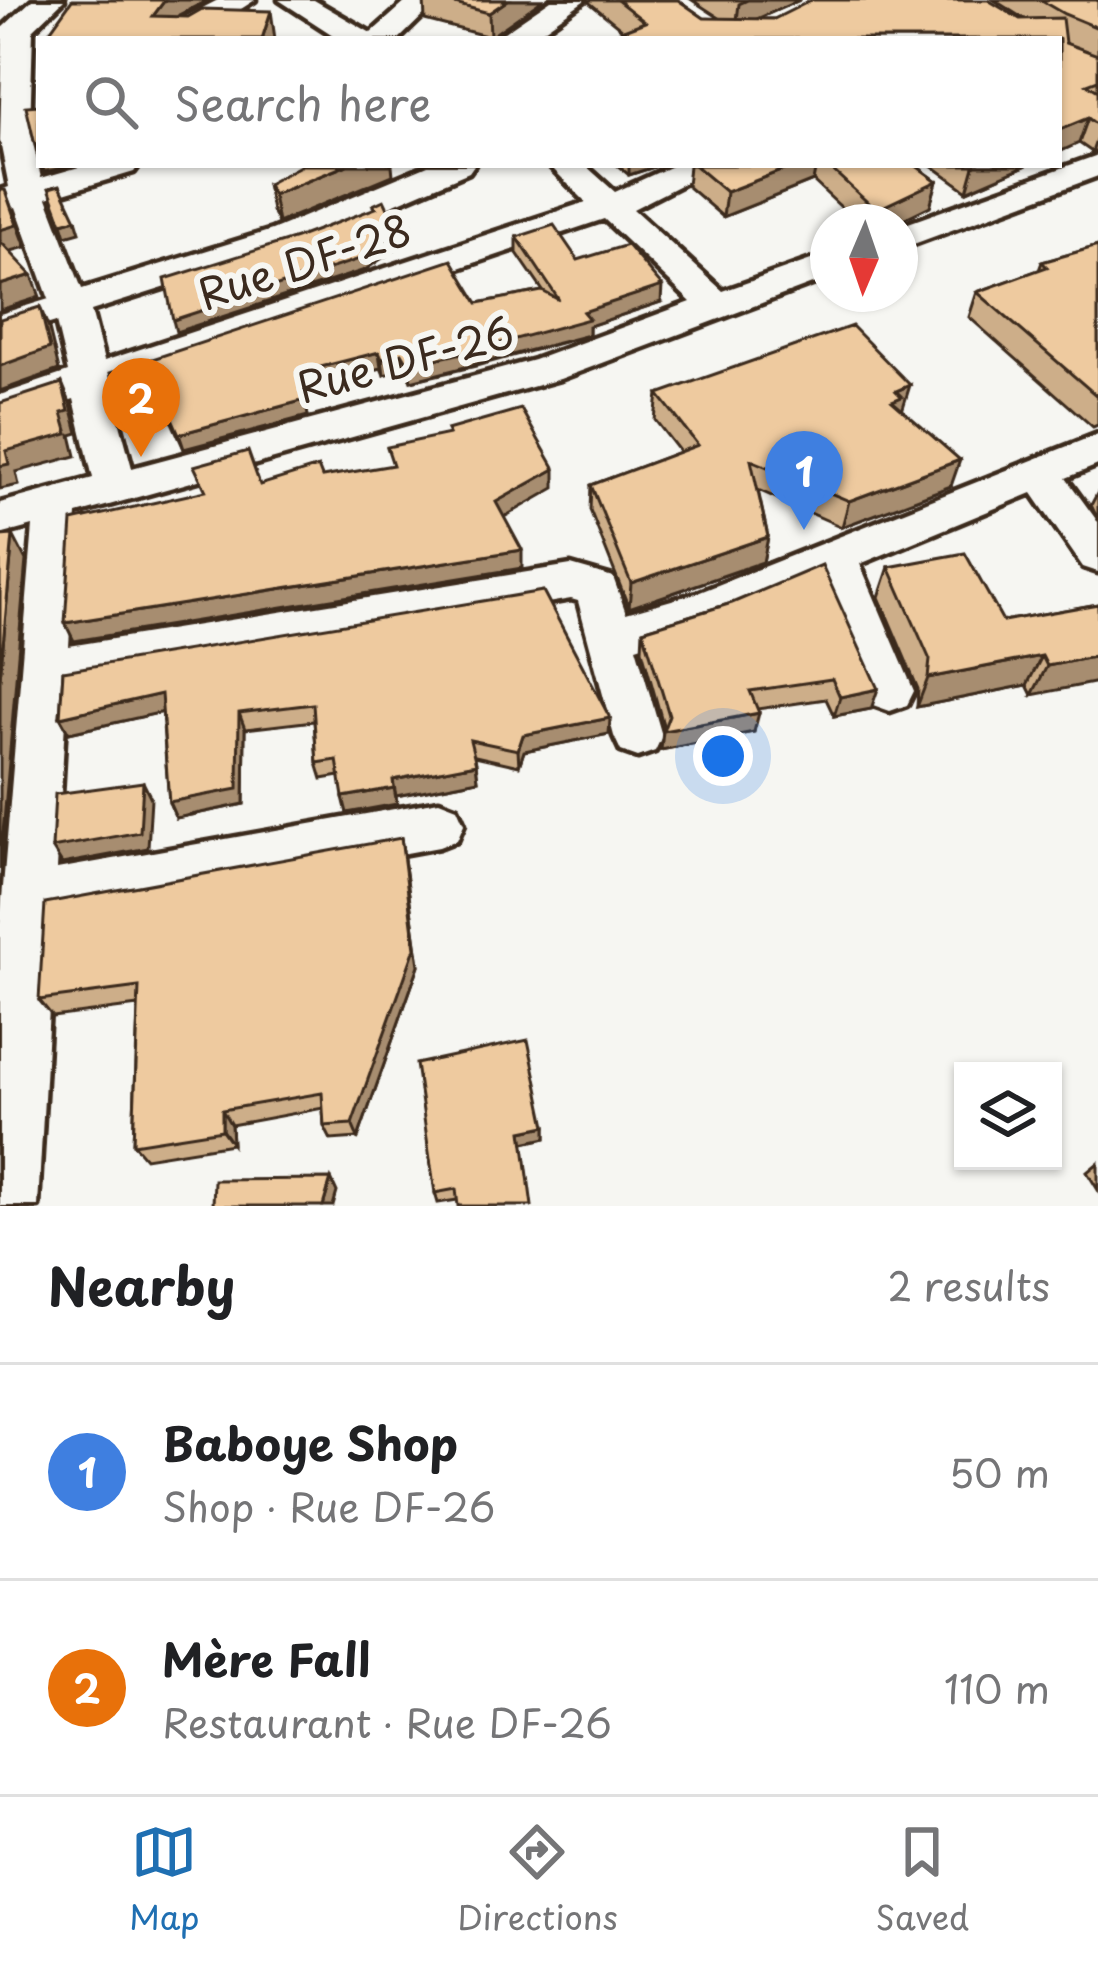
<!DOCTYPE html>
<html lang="en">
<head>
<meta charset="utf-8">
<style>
  :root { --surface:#fff; --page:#f2f2f2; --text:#202124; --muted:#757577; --line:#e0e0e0; --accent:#1f6fb2 }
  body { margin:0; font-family:"Playpen Sans",sans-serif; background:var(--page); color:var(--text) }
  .controls { position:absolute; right:36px; bottom:36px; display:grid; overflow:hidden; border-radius:0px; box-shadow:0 3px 9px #0004 }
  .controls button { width:108px; height:108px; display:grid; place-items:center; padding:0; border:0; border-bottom:3px solid var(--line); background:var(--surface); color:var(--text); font:60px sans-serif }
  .compass { position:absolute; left:810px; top:204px; width:108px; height:108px; border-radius:50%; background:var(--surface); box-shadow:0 3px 9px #0004; rotate:182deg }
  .you { position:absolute; left:723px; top:756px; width:42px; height:42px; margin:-30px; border:9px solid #fff; border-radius:50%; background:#1a73e8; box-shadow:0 0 0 18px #1a73e833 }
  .badge { display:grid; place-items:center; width:78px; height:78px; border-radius:50%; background:var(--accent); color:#fff; font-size:39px; font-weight:700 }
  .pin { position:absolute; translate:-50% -99px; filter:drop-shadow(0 3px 6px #0008) }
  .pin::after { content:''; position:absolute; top:63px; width:42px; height:36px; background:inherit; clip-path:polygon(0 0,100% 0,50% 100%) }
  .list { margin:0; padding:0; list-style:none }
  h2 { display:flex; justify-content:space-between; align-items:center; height:156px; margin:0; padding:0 48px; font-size:51px }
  h2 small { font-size:39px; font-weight:400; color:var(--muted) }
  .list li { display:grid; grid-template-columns:78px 1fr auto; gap:36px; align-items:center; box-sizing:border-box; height:216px; padding:0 48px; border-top:3px solid var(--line) }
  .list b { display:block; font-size:45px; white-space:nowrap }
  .list p { margin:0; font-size:39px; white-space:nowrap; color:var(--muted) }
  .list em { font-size:39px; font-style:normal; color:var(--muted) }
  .icon { flex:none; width:66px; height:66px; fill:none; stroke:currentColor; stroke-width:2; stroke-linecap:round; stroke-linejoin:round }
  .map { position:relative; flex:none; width:1098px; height:1206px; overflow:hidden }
  .search { position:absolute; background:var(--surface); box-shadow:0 3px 9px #0004; left:36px; right:36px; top:36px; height:132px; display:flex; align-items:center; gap:30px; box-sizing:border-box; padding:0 42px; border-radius:0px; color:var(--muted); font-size:45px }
  .sheet { height:588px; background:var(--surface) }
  nav { display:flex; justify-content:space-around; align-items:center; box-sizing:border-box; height:168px; border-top:3px solid var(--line); background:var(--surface); font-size:33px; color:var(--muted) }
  nav a { display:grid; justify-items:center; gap:6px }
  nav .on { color:var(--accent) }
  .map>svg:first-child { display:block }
</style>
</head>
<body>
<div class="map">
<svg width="1098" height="1206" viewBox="0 0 1098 1206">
  <rect width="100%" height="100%" fill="#f6f6f2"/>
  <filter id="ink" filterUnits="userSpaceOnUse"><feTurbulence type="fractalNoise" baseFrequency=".00833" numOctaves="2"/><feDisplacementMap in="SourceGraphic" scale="24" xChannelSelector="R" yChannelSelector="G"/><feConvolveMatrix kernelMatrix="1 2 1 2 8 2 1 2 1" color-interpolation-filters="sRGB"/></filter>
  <g filter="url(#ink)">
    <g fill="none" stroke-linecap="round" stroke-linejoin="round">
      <g stroke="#3b2a1e" stroke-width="9">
        <g id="street">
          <path d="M32 0H64L33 30 30 130 41 178 86 165H139L134 172 47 198 82 289 272 230 428 165H474L469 172 296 246 91 311 104 361 586 202 549 165H585L615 192 674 165H719L633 209 723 291 828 254V278L560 379 77 514 69 646 571 565 613 577 626 613 700 592 1098 434V465L1066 478 1098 522V572L1083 567 1032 493 860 564 914 691 907 705 890 711 873 705 822 579 727 619 636 647 662 736 655 751 638 757 621 751 614 736 578 601 571 599 67 684 57 869 439 801 457 808 464 824 457 840 439 847 54 918 38 1206H0V923L33 526 0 535V503L93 478 74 399 0 423V395L68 372 56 322 0 339V314L49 299 16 207 0 211V190L9 187 0 141 3 27ZM604 219 691 302 534 360 132 468 110 386Z"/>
          <polygon points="218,0 255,0 194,39 163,39 181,19"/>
          <polygon points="279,0 314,0 371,33 408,0 439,0 399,39 339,39"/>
          <polygon points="551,0 585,0 530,39 494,39"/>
          <polygon points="1098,155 1098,176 900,249 900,226"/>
        </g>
      </g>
      <use href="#street" fill="#f6f6f2" fill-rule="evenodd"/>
    </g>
    <g fill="#cdae89" stroke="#3b2a1e" stroke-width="3">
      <polygon points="424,0 543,0 490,37 425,20"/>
      <polygon points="586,0 678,0 704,18 721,19 692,0 800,0 757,19 1024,19 994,0 1098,0 1098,152 1092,152 1079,143 1059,152 1059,39 621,39 621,31 623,30"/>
      <polygon points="617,165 660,165 629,175"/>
      <polygon points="689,165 915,165 937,181 930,206 897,222 857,222 813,181 723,217 687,186"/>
      <polygon points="931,165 1027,165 967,191"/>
      <polygon points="393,175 278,223 272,211 267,184"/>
      <polygon points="517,237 578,260 661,302 589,326 589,335 476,366 411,381 404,369 384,375 381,368 301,388 308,416 184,449 166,409 124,421 118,405 478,303 543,291 517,253"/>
      <polygon points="1098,246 1098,425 1093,427 969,317 977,292 1039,270 1042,262"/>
      <polygon points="658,394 903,410 951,486 842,527 758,490 768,537 763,562 629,608 590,510 591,485 680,452 655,420"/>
      <polygon points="1098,492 1098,520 1091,505"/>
      <polygon points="889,567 1003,621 1098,604 1032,695 1027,685 917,707 918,689 879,597"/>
      <polygon points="732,603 871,709 834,716 826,699 757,709 754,732 661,750 664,728 642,650 643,630"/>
      <polygon points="63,671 610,718 609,734 524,751 519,766 475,756 478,780 396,796 397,804 347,813 340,776 322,779 317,763 314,721 245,729 244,804 176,818 169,802 162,712 69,733 60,717"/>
      <polygon points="401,838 419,965 358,1138 331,1140 324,1126 323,1108 231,1125 232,1144 145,1158 133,1144 138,1006 53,1017 39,1000"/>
      <polygon points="546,1126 546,1138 524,1143 457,1200 438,1203 435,1193"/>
      <polygon points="1098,1163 1098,1190 1087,1172"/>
    </g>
    <g fill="#a78d6f" stroke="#3b2a1e" stroke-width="3">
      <polygon points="165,0 208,0 179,15 162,39 153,16"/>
      <polygon points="508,0 543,0 490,37 489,13"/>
      <polygon points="748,0 800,0 736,28 739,4"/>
      <polygon points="271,11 275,39 262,39"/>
      <polygon points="1088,118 1079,143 1059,152 1059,130"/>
      <polygon points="1098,135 1098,152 1092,152"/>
      <polygon points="42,165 77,165 44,172"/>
      <polygon points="347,165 392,165 393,175 278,223 273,195"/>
      <polygon points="629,165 660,165 629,175"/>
      <polygon points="796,165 816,165 813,181 723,217 726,192"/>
      <polygon points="976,165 1027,165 967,191 974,166"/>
      <polygon points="937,181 930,206 897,222 873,222 876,210"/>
      <polygon points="5,190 26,247 0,254 0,230"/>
      <polygon points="76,219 80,232 66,236 62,223"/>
      <polygon points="411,225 412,238 365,270 176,332 173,320"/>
      <polygon points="32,275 40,297 0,310 0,285"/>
      <polygon points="662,286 661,302 589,326 589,335 411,381 409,365"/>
      <polygon points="40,307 49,329 59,370 0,391 0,366"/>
      <polygon points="379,352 381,368 300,388 297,373"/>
      <polygon points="402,353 404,369 384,375 382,359"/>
      <polygon points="62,383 71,405 78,433 71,435 76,456 16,472 19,485 0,489 0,466 6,451"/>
      <polygon points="910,385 902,411 885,427 896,391"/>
      <polygon points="161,393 166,409 124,421 118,405"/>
      <polygon points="305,400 308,416 184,449 179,434"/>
      <polygon points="960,460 951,486 842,527 849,501"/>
      <polygon points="555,469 555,488 497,521 496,502"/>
      <polygon points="13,535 26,560 0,869 0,678"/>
      <polygon points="768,537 763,562 629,608 631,583"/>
      <polygon points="522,550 522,568 74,641 65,623"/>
      <polygon points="1042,656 1027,685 917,707 928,678"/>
      <polygon points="1098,656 1098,682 1032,695 1047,666"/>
      <polygon points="878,689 871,709 834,716 840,697"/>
      <polygon points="161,694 168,711 69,733 60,717"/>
      <polygon points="239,713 245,729 244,804 176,818 169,802"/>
      <polygon points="759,713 754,732 661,750 663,731"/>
      <polygon points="610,718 609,734 524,751 519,766 518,750 523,735"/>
      <polygon points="476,764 478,780 396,796 393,780"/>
      <polygon points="143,782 151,798 148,848 62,864 52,848"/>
      <polygon points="394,788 397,804 347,813 343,797"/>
      <polygon points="401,838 419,965 358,1138 352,1124"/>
      <polygon points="222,1110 231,1125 232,1144 222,1130"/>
      <polygon points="546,1126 546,1138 523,1143 522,1131"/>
      <polygon points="331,1179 337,1192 333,1206 323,1206"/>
    </g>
    <g fill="#eeca9f" stroke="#3b2a1e" stroke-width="3">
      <polygon points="72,0 165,0 153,16 188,17 202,9 271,11 262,39 53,39 49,32"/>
      <polygon points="440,0 508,0 489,13"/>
      <polygon points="617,0 678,0 704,18 774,19 812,0 988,0 1020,19 1062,18 1065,43 1098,55 1098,80 1087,84 1098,91 1098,126 1088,118 1059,130 1059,39 633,39 621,31 645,22"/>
      <polygon points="1040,0 1098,0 1098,28 1064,14"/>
      <polygon points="39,105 39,144 35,145 26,106"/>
      <polygon points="302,165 347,165 273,195 267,184"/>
      <polygon points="694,165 796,165 726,192"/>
      <polygon points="827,165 915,165 937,181 876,210"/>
      <polygon points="60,185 76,219 62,223 49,188"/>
      <polygon points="0,190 5,190 17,225 0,230"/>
      <polygon points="384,200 391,215 411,225 363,258 173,320 165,279 296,238 376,208 373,205"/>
      <polygon points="554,225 578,260 627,245 662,286 583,312 589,319 475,350 409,365 402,353 382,359 379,352 297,373 305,400 179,434 161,393 118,405 110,373 452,260 478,303 542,291 559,300 517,237"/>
      <polygon points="0,241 32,275 0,285"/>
      <polygon points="1098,246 1098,397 977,292 1047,267 1042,262"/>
      <polygon points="40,307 50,348 0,366 0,319"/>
      <polygon points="852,326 910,385 896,391 902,397 892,401 960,460 849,501 751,460 768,537 631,583 591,485 698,445 658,394"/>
      <polygon points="62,383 69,411 62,413 68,434 6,451 9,464 0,466 0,403"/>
      <polygon points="521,409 555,469 496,502 522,550 65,623 72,521 206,491 194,466 248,451 260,485 318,467 322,477 393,465 387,447 449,434 447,430"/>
      <polygon points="13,535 0,678 0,536"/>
      <polygon points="965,553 1003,621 1098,604 1098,656 1047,666 1042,656 928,678 930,660 889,567"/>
      <polygon points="822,565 878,689 840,697 832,679 750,691 759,713 663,731 669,715 643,630 732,603"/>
      <polygon points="543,591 610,718 523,735 518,750 470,740 476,764 393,780 394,788 343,797 337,760 317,763 313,704 239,713 238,789 169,802 161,694 60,717 63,671"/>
      <polygon points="143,782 140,832 52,848 55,794"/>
      <polygon points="401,838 415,948 352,1124 324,1126 322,1093 222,1110 222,1130 133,1144 139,987 39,1000 45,903"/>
      <polygon points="528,1040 546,1126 522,1131 532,1206 458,1206 456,1189 435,1193 416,1064"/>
      <polygon points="331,1179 323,1206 213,1206 214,1180"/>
    </g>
  </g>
  <g text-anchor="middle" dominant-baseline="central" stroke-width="12" stroke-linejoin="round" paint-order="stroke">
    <g font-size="42" fill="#3b2a1e" stroke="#f6f6f2">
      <text transform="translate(304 260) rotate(-18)">Rue DF-28</text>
      <text transform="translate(405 358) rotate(-15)">Rue DF-26</text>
    </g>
  </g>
</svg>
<div class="controls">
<button><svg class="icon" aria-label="layers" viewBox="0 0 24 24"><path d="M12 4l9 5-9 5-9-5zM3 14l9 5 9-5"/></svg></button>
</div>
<svg class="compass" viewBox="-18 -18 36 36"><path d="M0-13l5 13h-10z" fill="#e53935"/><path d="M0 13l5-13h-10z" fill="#757577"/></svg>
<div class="you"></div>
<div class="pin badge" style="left:804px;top:530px;background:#3f7fe0">1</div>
<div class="pin badge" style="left:141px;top:457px;background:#e8710a">2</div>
<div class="search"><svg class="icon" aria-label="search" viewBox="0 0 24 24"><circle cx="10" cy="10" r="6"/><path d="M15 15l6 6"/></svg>Search here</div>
</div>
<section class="sheet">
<h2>Nearby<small>2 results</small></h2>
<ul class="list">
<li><span class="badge" style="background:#3f7fe0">1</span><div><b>Baboye Shop</b><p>Shop · Rue DF-26</p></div><em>50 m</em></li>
<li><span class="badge" style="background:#e8710a">2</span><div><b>Mère Fall</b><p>Restaurant · Rue DF-26</p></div><em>110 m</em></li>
</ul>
</section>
<nav>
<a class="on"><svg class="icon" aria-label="map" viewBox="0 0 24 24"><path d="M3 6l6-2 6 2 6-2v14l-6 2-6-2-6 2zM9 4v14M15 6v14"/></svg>Map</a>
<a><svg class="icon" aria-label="directions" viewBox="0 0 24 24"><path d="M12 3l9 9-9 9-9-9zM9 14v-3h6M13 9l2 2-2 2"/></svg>Directions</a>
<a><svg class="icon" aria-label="saved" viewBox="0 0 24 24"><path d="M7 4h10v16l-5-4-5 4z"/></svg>Saved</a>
</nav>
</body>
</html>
